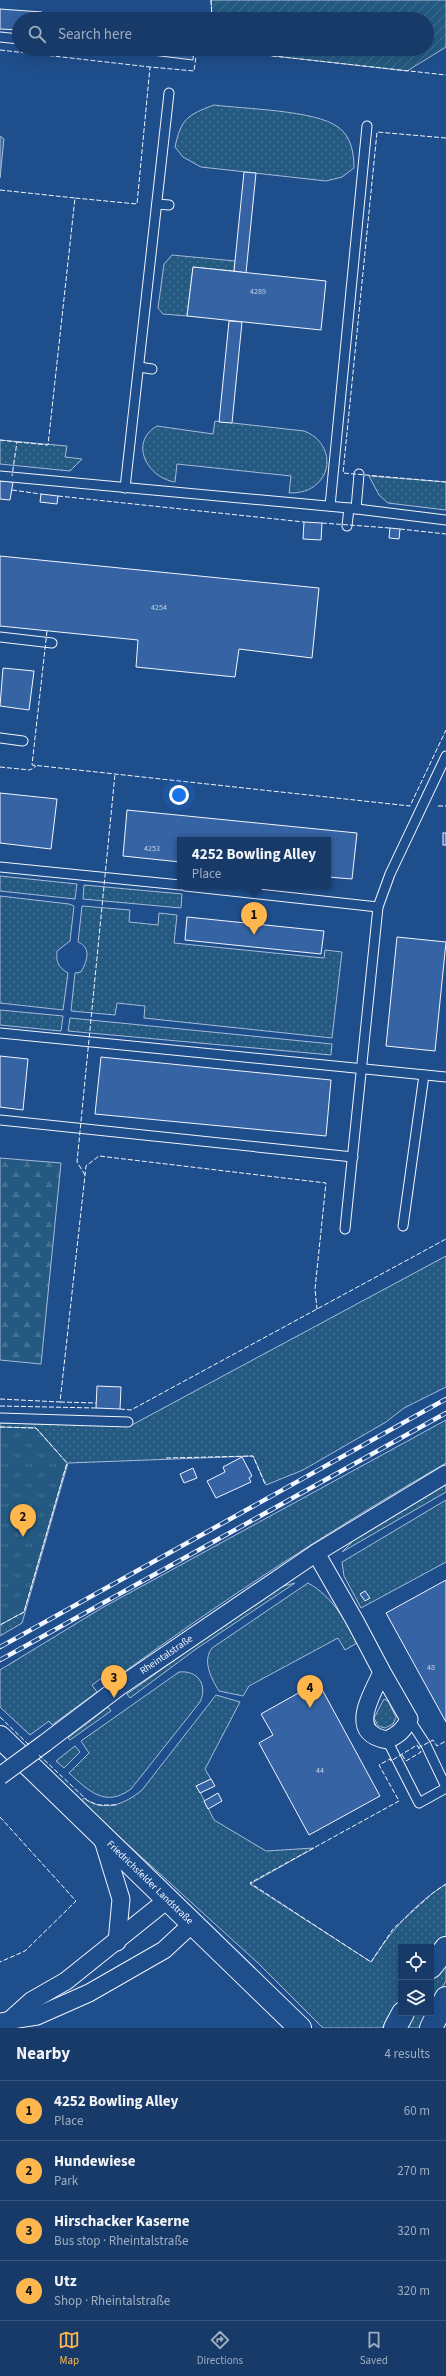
<!DOCTYPE html>
<html lang="en">
<head>
<meta charset="utf-8">
<style>
  :root { --surface:#173a69; --page:#20416f; --text:#f1f3f6; --muted:#9eadc0; --line:#36547d; --accent:#ffb74d }
  body { margin:0; font-family:"Source Sans 3",sans-serif; background:var(--page); color:var(--text) }
  .controls { position:absolute; right:12px; bottom:12px; display:grid; overflow:hidden; border-radius:0px; box-shadow:0 4px 16px #0002 }
  .controls button { width:36px; height:36px; display:grid; place-items:center; padding:0; border:0; border-bottom:1px solid var(--line); background:var(--surface); color:var(--text); font:20px sans-serif }
  .you { position:absolute; left:179px; top:795px; width:14px; height:14px; margin:-10px; border:3px solid #fff; border-radius:50%; background:#1a73e8; box-shadow:0 0 0 6px #1a73e833 }
  .badge { display:grid; place-items:center; width:26px; height:26px; border-radius:50%; background:var(--accent); color:#111; font-size:13px; font-weight:700 }
  .pin { position:absolute; translate:-50% -33px; filter:drop-shadow(0 1px 2px #0008) }
  .pin::after { content:''; position:absolute; top:21px; width:14px; height:12px; background:inherit; clip-path:polygon(0 0,100% 0,50% 100%) }
  .popup { position:absolute; left:177px; top:837px; width:154px; height:52px; box-sizing:border-box; display:grid; place-content:center; border-radius:0px; background:var(--surface); filter:drop-shadow(0 1px 3px #0005); font-size:13px; white-space:nowrap; color:var(--muted) }
  .popup b { font-size:15px; color:var(--text) }
  .popup::after { content:''; position:absolute; left:50%; top:100%; margin-left:-8px; border:8px solid transparent; border-top-color:var(--surface) }
  .list { margin:0; padding:0; list-style:none }
  h2 { display:flex; justify-content:space-between; align-items:center; height:52px; margin:0; padding:0 16px; font-size:17px }
  h2 small { font-size:13px; font-weight:400; color:var(--muted) }
  .list li { display:grid; grid-template-columns:26px 1fr auto; gap:12px; align-items:center; box-sizing:border-box; height:60px; padding:0 16px; border-top:1px solid var(--line) }
  .list b { display:block; font-size:15px; white-space:nowrap }
  .list p { margin:0; font-size:13px; white-space:nowrap; color:var(--muted) }
  .list em { font-size:13px; font-style:normal; color:var(--muted) }
  .icon { flex:none; width:22px; height:22px; fill:none; stroke:currentColor; stroke-width:2; stroke-linecap:round; stroke-linejoin:round }
  .map { position:relative; flex:none; width:446px; height:2028px; overflow:hidden }
  .search { position:absolute; background:var(--surface); box-shadow:0 4px 16px #0002; left:12px; right:12px; top:12px; height:44px; display:flex; align-items:center; gap:10px; box-sizing:border-box; padding:0 14px; border-radius:22px; color:var(--muted); font-size:15px }
  .sheet { height:292px; background:var(--surface) }
  nav { display:flex; justify-content:space-around; align-items:center; box-sizing:border-box; height:56px; border-top:1px solid var(--line); background:var(--surface); font-size:11px; color:var(--muted) }
  nav a { display:grid; justify-items:center; gap:2px }
  nav .on { color:var(--accent) }
  .map>svg:first-child { display:block }
</style>
</head>
<body>
<div class="map">
<svg width="446" height="2028" viewBox="0 0 446 2028">
  <defs>
    <pattern id="grass-dots" width="8" height="8" patternUnits="userSpaceOnUse"><rect width="8" height="8" fill="#245a82"/><path d="M2 2h.1M6 6h.1" fill="none" stroke="#447295" stroke-width="1.8" stroke-linecap="round"/></pattern>
    <pattern id="forest-firs" width="22" height="20" patternUnits="userSpaceOnUse"><rect width="22" height="20" fill="#245a82"/><path d="M5 1l3.5 6h-7zM16 11l3.5 6h-7z" fill="#447295"/></pattern>
    <pattern id="park-tufts" width="24" height="20" patternUnits="userSpaceOnUse"><rect width="24" height="20" fill="#245a82"/><path d="M3 7l-1-3M5 7V3M7 7l1-3M15 17l-1-3M17 17v-4M19 17l1-3" fill="none" stroke="#447295"/></pattern>
    <pattern id="garden-furrows" width="10" height="10" patternUnits="userSpaceOnUse"><rect width="10" height="10" fill="#245a82"/><path d="M-1 1l2-2M0 10L10 0M9 11l2-2" fill="none" stroke="#447295"/></pattern>
  </defs>
  <rect width="100%" height="100%" fill="#1f4e8c"/>
  <g fill="url(#grass-dots)" stroke="#a8bbd7">
    <path d="M214 105C244 109 315 110 338 127 351 136 354 153 354 168L342 177 326 181 201 167 183 157 175 147C181 119 187 115 214 105Z"/>
    <polygon points="172,255 235,261 234,271 193,267 187,316 163,314 158,308 164,264"/>
    <path d="M215 421 304 431C329 440 336 471 313 487 306 492 297 493 289 493L291 476 177 464 175 482C148 478 128 443 157 426L213 434Z"/>
    <polygon points="0,440 67,446 65,457 82,459 70,471 0,464"/>
    <polygon points="369,476 446,482 446,510 388,503 379,495"/>
    <polygon points="0,876 77,884 75,899 0,891"/>
    <polygon points="84,885 182,894 181,908 83,899"/>
    <path d="M0 896 69 904 74 906 70 941 57 951C56 962 58 967 68 973L63 1010 0 1003Z"/>
    <path d="M82 906 130 910 129 922 158 925 159 913 177 915 174 943 324 958 325 950 342 952 332 1038 144 1018 145 1006 117 1003 115 1015 71 1011 75 973 81 972C87 961 92 948 78 942Z"/>
    <polygon points="0,1010 63,1016 61,1031 0,1025"/>
    <polygon points="70,1018 332,1044 331,1055 68,1031"/>
    <polygon points="446,1256 446,1387 404,1408 386,1422 303,1470 266,1485 253,1456 68,1463 22,1623 0,1636 0,1423 130,1426"/>
    <path d="M446 1420V1463C332 1529 222 1600 116 1678L110 1672 92 1685 97 1692 52 1725 49 1721 30 1735 0 1707V1670L100 1609Z"/>
    <polygon points="446,1485 446,1492 342,1552 354,1540"/>
    <polygon points="446,1500 446,1562 361,1608 344,1576 342,1562"/>
    <polygon points="295,1583 196,1649 130,1698 127,1694 276,1588"/>
    <path d="M308 1583C333 1597 344 1619 357 1643L345 1650 338 1638 249 1686 243 1696 219 1691C211 1678 202 1661 212 1648Z"/>
    <path d="M179 1672C198 1670 208 1685 200 1702L131 1789C105 1808 89 1791 69 1773L89 1753 81 1741Z"/>
    <path d="M216 1695 240 1702 205 1769 211 1779 197 1786 214 1820 266 1851 314 1848 250 1884 371 1962C392 1930 413 1905 446 1884V1938L431 1952V1947H401V1998L382 2028H323L259 1964 81 1802 84 1798C104 1813 125 1804 142 1790Z"/>
    <polygon points="384,1699 388,1701 396,1717 393,1724 385,1728 378,1726 374,1718"/>
    <polygon points="108,1707 111,1711 70,1740 68,1738"/>
    <polygon points="75,1746 80,1752 64,1768 56,1761"/>
    <polygon points="446,1959 446,1981 431,2006 431,1983"/>
    <polygon points="414,2013 428,2013 420,2028 406,2028"/>
  </g>
  <polygon fill="url(#forest-firs)" stroke="#a8bbd7" points="0,1158 61,1163 41,1364 0,1360"/>
  <polygon fill="url(#park-tufts)" stroke="#a8bbd7" points="0,1427 36,1428 67,1463 24,1612 0,1625"/>
  <polygon fill="url(#garden-furrows)" stroke="#a8bbd7" points="211,0 446,0 446,47 407,71 212,49 427,49 427,19 212,19"/>
  <polygon fill="#3b69a3" stroke="#a8bbd7" points="0,136 4,139 0,178"/>
  <g fill="#3563a3" stroke="#f2f6ff">
    <polygon points="0,9 42,12 41,19 19,19 19,30 0,29"/>
    <polygon points="136,49 194,49 193,60 136,53"/>
    <polygon points="244,172 256,173 246,273 234,271"/>
    <polygon points="193,267 326,281 321,330 187,316"/>
    <polygon points="229,321 242,322 232,423 219,422"/>
    <polygon points="0,481 13,482 10,500 0,499"/>
    <polygon points="41,494 58,496 57,504 40,502"/>
    <polygon points="304,522 322,523 321,540 303,539"/>
    <polygon points="390,528 400,529 399,539 389,538"/>
    <polygon points="0,556 319,588 312,658 239,649 235,677 136,667 138,640 0,626"/>
    <polygon points="3,668 34,671 29,710 0,706"/>
    <polygon points="0,793 57,799 51,849 0,843"/>
    <polygon points="127,810 357,833 352,879 328,877 328,840 180,840 180,862 123,856"/>
    <rect x="443" y="833" width="3" height="12"/>
    <polygon points="187,917 324,931 321,954 185,940"/>
    <polygon points="397,937 446,942 435,1051 386,1046"/>
    <polygon points="0,1056 28,1059 23,1110 0,1107"/>
    <polygon points="101,1057 331,1080 326,1136 95,1114"/>
    <polygon points="97,1386 121,1387 120,1409 96,1408"/>
    <polygon points="242,1457 252,1476 249,1478 251,1482 216,1498 207,1481 225,1472 223,1467"/>
    <polygon points="193,1468 197,1478 184,1483 180,1474"/>
    <polygon points="446,1580 446,1722 386,1613"/>
    <polygon points="365,1591 370,1598 365,1601 360,1594"/>
    <polygon points="318,1682 380,1796 309,1835 259,1743 273,1735 261,1714"/>
    <polygon points="211,1779 215,1786 200,1793 196,1786"/>
    <polygon points="218,1793 222,1801 208,1809 204,1801"/>
  </g>
  <g fill="none" stroke-linecap="round" stroke-linejoin="round">
    <g stroke="#f2f6ff" stroke-width="11">
      <g id="lane">
        <polyline points="0,37 19,39"/>
        <polyline points="157,204 169,205"/>
        <polyline points="139,367 152,369"/>
        <polyline points="0,476 349,508 446,520"/>
        <polyline points="125,488 169,93"/>
        <polyline points="330,506 367,126"/>
        <polyline points="356,509 359,474"/>
        <polyline points="347,526 349,508"/>
        <polyline points="0,637 52,643"/>
        <polyline points="0,738 23,741"/>
        <polyline points="0,867 180,885"/>
        <polyline points="185,886 378,907"/>
        <polyline points="0,1033 446,1077"/>
        <polyline points="0,1120 353,1157"/>
        <polyline points="403,1226 424,1075"/>
        <polyline points="345,1229 378,907 390,874 446,756"/>
        <polyline points="0,1418 128,1422"/>
        <polyline points="409,1719 426,1745 446,1787"/>
        <polyline points="387,1740 419,1803 446,1788"/>
      </g>
    </g>
    <g stroke="#f2f6ff" stroke-width="19">
      <g id="street">
        <path d="M316 1553 355 1621 382 1672C371 1697 347 1733 387 1740 398 1735 404 1730 409 1719L382 1672"/>
        <path id="s1" d="M45 1743 119 1687 316 1553 446 1474"/>
        <polyline points="102,1837 121,1899 117,1942"/>
        <polyline points="11,2019 31,2001 66,1981 167,1900"/>
        <polyline points="0,2022 37,2016 89,1993 164,1950 192,1924"/>
      </g>
    </g>
    <g stroke="#f2f6ff" stroke-width="24">
      <g id="secondary">
        <path id="s2" d="M0 1737 300 2028"/>
      </g>
    </g>
    <g stroke="#f2f6ff" stroke-width="24">
      <g id="highway">
        <polyline points="431,1967 446,1948"/>
        <polyline points="395,2028 403,2013"/>
        <polyline points="431,2028 446,1998"/>
      </g>
    </g>
    <use href="#lane" stroke="#1f4e8c" stroke-width="9"/>
    <use href="#street" stroke="#1f4e8c" stroke-width="17"/>
    <use href="#secondary" stroke="#1f4e8c" stroke-width="22"/>
    <use href="#highway" stroke="#1f4e8c" stroke-width="22"/>
    <g stroke="#f2f6ff" stroke-width="4.5">
      <g id="rail">
        <polyline points="0,1647 446,1399"/>
        <polyline points="0,1660 446,1413"/>
      </g>
    </g>
    <use href="#rail" stroke="#1f4e8c" stroke-width="3" stroke-dasharray="9" stroke-linecap="butt"/>
    <g stroke="#f2f6ff" stroke-width="19" stroke-linecap="butt">
      <polyline id="street-bridge" points="0,1776 45,1743"/>
    </g>
    <use href="#street-bridge" stroke="#1f4e8c" stroke-width="17"/>
    <g stroke="#f2f6ff" stroke-width="1" stroke-dasharray="5 2" stroke-linecap="butt">
      <polyline points="211,0 212,19"/>
      <polyline points="209,49 446,75"/>
      <polyline points="0,50 150,67"/>
      <polyline points="446,138 377,132 343,473 446,482"/>
      <polyline points="0,190 75,198"/>
      <polyline points="0,440 17,442 12,476"/>
      <polyline points="17,442 48,445 75,198 137,204 150,67 194,71 197,49"/>
      <polyline points="12,490 41,494"/>
      <polyline points="58,496 304,522"/>
      <polyline points="322,523 390,528"/>
      <polyline points="400,529 446,534"/>
      <polyline points="47,631 32,765 410,806 446,730"/>
      <polyline points="0,767 30,770 36,766"/>
      <polyline points="438,806 446,806"/>
      <polyline points="85,1175 77,1162 115,774"/>
      <polyline points="0,1399 60,1402 86,1166 99,1156 326,1183 315,1289 317,1309"/>
      <polyline points="60,1402 96,1403"/>
      <polyline points="0,1406 96,1408"/>
      <polyline points="120,1409 131,1410 446,1239"/>
      <polyline points="0,1427 36,1428 67,1463 24,1612 0,1625"/>
      <polyline points="166,1458 253,1456 265,1484"/>
      <polyline points="0,1717 30,1746"/>
      <polyline points="418,1748 433,1740 437,1746 446,1741"/>
      <polyline points="39,1755 88,1801 98,1805 117,1805"/>
      <polyline points="402,1755 406,1761 421,1752 417,1745 391,1761 390,1759 379,1765 399,1801 250,1883 371,1962 393,1929 434,1892 446,1884"/>
      <polyline points="0,1817 76,1901 25,1951 0,1962"/>
    </g>
  </g>
  <g text-anchor="middle" dominant-baseline="central" stroke-width="3" stroke-linejoin="round" paint-order="stroke">
    <g font-size="8" fill="#c3d1e8">
      <text x="258" y="291">4289</text>
      <text x="159" y="607">4254</text>
      <text x="152" y="848">4253</text>
      <text x="431" y="1667">48</text>
      <text x="320" y="1770">44</text>
    </g>
    <g font-size="10" fill="#f2f6ff" stroke="#1f4e8c">
      <text stroke="none"><textPath href="#s1" startOffset="150">Rheintalstraße</textPath></text>
      <text stroke="none"><textPath href="#s2" startOffset="209">Friedrichsfelder Landstraße</textPath></text>
    </g>
  </g>
</svg>
<div class="controls">
<button><svg class="icon" aria-label="locate" viewBox="0 0 24 24"><circle cx="12" cy="12" r="6"/><path d="M12 2v4M12 18v4M2 12h4M18 12h4"/></svg></button>
<button><svg class="icon" aria-label="layers" viewBox="0 0 24 24"><path d="M12 4l9 5-9 5-9-5zM3 14l9 5 9-5"/></svg></button>
</div>
<div class="you"></div>
<div class="pin badge" style="left:254px;top:935px">1</div>
<div class="popup"><b>4252 Bowling Alley</b>Place</div>
<div class="pin badge" style="left:23px;top:1537px">2</div>
<div class="pin badge" style="left:114px;top:1698px">3</div>
<div class="pin badge" style="left:310px;top:1708px">4</div>
<div class="search"><svg class="icon" aria-label="search" viewBox="0 0 24 24"><circle cx="10" cy="10" r="6"/><path d="M15 15l6 6"/></svg>Search here</div>
</div>
<section class="sheet">
<h2>Nearby<small>4 results</small></h2>
<ul class="list">
<li><span class="badge">1</span><div><b>4252 Bowling Alley</b><p>Place</p></div><em>60 m</em></li>
<li><span class="badge">2</span><div><b>Hundewiese</b><p>Park</p></div><em>270 m</em></li>
<li><span class="badge">3</span><div><b>Hirschacker Kaserne</b><p>Bus stop · Rheintalstraße</p></div><em>320 m</em></li>
<li><span class="badge">4</span><div><b>Utz</b><p>Shop · Rheintalstraße</p></div><em>320 m</em></li>
</ul>
</section>
<nav>
<a class="on"><svg class="icon" aria-label="map" viewBox="0 0 24 24"><path d="M3 6l6-2 6 2 6-2v14l-6 2-6-2-6 2zM9 4v14M15 6v14"/></svg>Map</a>
<a><svg class="icon" aria-label="directions" viewBox="0 0 24 24"><path d="M12 3l9 9-9 9-9-9zM9 14v-3h6M13 9l2 2-2 2"/></svg>Directions</a>
<a><svg class="icon" aria-label="saved" viewBox="0 0 24 24"><path d="M7 4h10v16l-5-4-5 4z"/></svg>Saved</a>
</nav>
</body>
</html>
